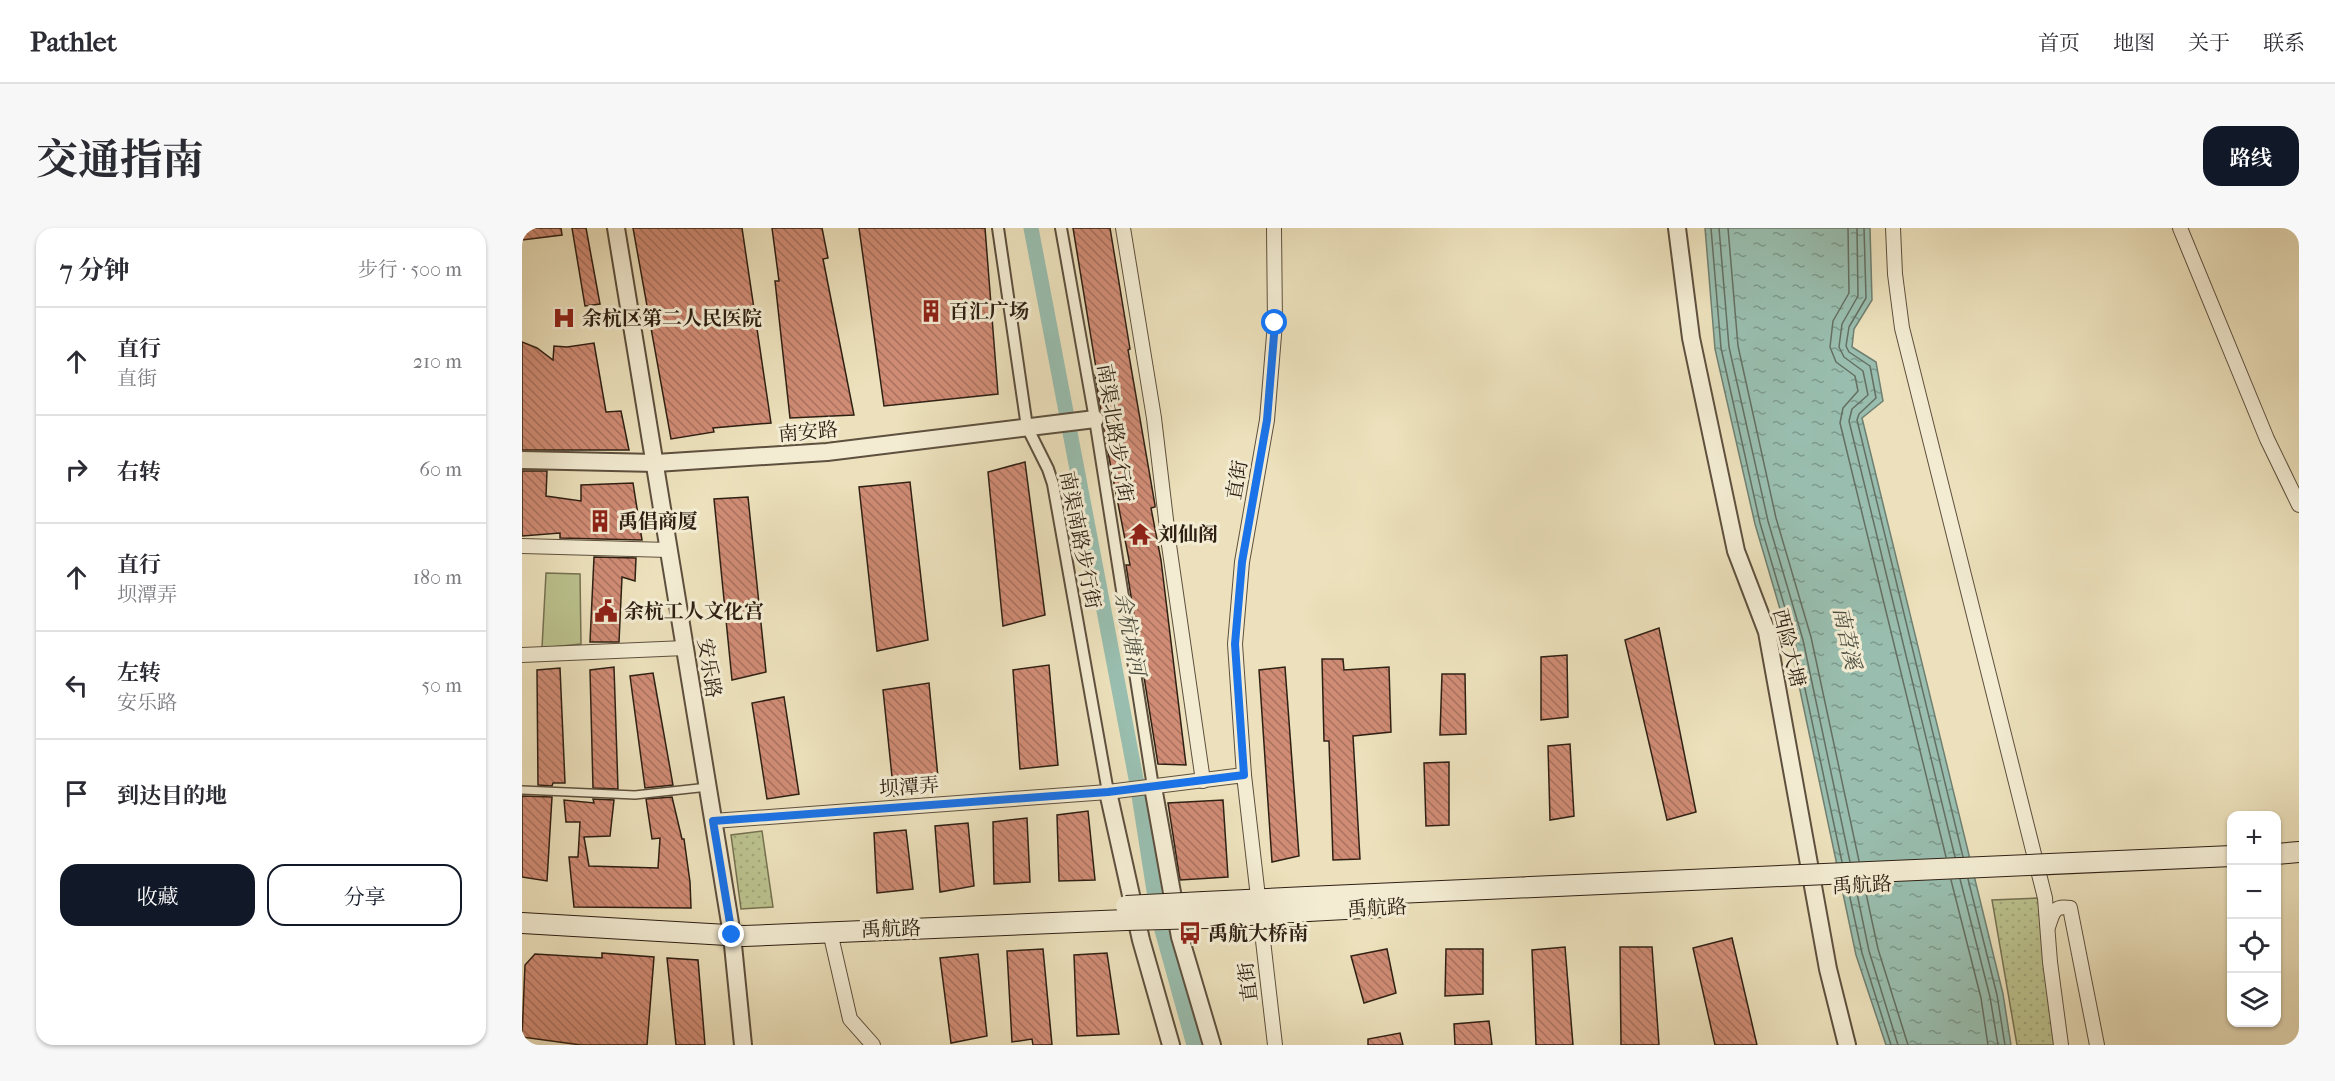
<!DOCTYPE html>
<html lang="zh">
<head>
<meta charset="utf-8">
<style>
  :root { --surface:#fff; --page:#f7f7f7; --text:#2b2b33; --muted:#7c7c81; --line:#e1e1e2; --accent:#111827 }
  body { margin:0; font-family:"IM FELL French Canon","Noto Serif SC",serif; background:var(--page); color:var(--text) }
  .controls { position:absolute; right:18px; bottom:18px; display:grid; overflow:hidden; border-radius:12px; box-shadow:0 2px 4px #0004 }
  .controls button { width:54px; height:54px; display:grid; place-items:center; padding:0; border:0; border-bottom:2px solid var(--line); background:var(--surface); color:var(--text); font:30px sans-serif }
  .stop { position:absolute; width:18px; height:18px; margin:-14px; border:4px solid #1a73e8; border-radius:50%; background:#fff }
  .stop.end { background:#1a73e8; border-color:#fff; box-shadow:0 2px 6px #0008 }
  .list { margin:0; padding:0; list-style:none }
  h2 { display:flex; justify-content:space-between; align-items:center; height:78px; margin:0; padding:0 24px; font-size:26px }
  h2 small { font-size:20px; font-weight:400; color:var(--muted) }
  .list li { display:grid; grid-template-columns:39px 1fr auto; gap:18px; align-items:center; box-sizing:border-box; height:108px; padding:0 24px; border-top:2px solid var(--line) }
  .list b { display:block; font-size:22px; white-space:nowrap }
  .list p { margin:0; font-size:20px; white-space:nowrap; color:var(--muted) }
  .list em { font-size:20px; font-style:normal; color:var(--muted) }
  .actions { display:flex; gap:12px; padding:18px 24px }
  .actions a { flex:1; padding:14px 0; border:2px solid var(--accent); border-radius:18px; text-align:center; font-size:21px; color:var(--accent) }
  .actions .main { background:var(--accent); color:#fff }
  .icon { flex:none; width:33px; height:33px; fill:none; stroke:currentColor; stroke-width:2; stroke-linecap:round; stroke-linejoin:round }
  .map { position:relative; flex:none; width:1777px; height:817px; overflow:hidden; border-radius:18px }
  header { display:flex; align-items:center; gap:36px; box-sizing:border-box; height:84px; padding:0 30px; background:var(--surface); border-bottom:2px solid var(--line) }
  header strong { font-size:28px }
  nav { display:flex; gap:33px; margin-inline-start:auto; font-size:21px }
  .intro { display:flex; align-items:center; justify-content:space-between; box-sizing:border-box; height:144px; padding:0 36px }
  h1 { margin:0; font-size:42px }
  .button { padding:15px 27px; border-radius:18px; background:var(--accent); color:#fff; font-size:21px; font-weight:700 }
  main { display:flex; gap:36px; padding:0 36px }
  aside { flex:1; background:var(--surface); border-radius:18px; box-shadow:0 2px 4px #0004 }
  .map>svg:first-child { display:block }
</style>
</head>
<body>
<header>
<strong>Pathlet</strong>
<nav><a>首页</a><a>地图</a><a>关于</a><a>联系</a></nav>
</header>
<div class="intro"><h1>交通指南</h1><a class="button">路线</a></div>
<main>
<aside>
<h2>7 分钟<small>步行 · 500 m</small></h2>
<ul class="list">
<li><svg class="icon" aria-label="ahead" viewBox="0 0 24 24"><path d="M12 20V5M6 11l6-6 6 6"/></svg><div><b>直行</b><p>直街</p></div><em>210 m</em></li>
<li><svg class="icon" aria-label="right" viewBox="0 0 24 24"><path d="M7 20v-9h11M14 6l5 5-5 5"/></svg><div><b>右转</b></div><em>60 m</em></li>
<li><svg class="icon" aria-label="ahead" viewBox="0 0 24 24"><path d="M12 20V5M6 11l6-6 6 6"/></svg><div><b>直行</b><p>坝潭弄</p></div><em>180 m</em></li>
<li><svg class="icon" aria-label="left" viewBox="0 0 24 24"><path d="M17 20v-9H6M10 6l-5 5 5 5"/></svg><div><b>左转</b><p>安乐路</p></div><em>50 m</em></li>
<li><svg class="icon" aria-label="arrive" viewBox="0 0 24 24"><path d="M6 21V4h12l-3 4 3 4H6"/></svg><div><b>到达目的地</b></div></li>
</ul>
<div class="actions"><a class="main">收藏</a><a>分享</a></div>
</aside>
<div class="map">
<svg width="1777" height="817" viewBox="0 0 1777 817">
  <defs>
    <pattern id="grass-dots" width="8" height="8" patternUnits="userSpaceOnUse" patternTransform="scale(1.5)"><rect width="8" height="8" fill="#bbc28e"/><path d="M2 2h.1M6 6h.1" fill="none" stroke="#a1a67a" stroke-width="1.8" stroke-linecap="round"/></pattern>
    <pattern id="water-ripples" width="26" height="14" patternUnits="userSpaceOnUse" patternTransform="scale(1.5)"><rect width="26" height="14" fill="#99beaf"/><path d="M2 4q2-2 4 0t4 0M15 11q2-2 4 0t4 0" fill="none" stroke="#7d9a8d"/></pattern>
    <pattern id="building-back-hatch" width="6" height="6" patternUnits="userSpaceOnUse" patternTransform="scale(1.5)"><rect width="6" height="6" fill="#d08c75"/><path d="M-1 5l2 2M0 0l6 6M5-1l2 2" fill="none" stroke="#a9725f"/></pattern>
  </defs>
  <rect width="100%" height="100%" fill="#ece1bc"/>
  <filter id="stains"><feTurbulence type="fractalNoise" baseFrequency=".00333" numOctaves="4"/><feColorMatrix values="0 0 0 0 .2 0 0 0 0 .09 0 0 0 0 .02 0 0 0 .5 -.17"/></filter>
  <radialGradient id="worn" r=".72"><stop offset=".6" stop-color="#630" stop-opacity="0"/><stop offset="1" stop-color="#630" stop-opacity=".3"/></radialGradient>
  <g fill="url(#grass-dots)" stroke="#757151" stroke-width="1.5">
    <polygon points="240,603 251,679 219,681 209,607"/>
    <polygon points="1518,670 1535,817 1495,817 1470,672"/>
  </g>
  <polygon fill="#bbc28e" stroke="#757151" stroke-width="1.5" points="24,345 58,346 59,416 20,420"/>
  <polygon fill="url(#water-ripples)" stroke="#6f7f71" stroke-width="1.5" points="1183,0 1348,0 1350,72 1332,101 1330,119 1354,134 1361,173 1340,190 1481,766 1489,817 1364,817 1334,727 1268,415 1233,296 1193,121"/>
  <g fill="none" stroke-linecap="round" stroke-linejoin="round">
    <g stroke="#646f62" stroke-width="1.5">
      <polyline points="1189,0 1199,120 1238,295 1273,414 1320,634"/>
      <polyline points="1197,0 1207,119 1246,293 1281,412 1328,634"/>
      <polyline points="1206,0 1216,118 1254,290 1289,409 1337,633"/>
      <polyline points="1326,0 1327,65 1311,93 1308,119 1314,134 1333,148 1336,163 1321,180 1318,195 1424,629"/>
      <polyline points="1335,0 1336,68 1320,96 1317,119 1322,129 1341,143 1346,167 1330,181 1327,193 1433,629"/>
      <polyline points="1342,0 1344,70 1327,99 1324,118 1327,124 1348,138 1354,170 1337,186 1335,192 1441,629"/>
      <polyline points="1438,651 1468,769 1476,817"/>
      <polyline points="1446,651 1475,767 1483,817"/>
      <polyline points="1429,652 1459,770 1466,817"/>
      <polyline points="1325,656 1340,725 1369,817"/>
      <polyline points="1333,656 1347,723 1376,817"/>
      <polyline points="1342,656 1356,721 1386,817"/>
    </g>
    <polyline stroke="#99beaf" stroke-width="15" points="509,0 616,561 636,688 672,817"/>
  </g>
  <g fill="url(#building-back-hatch)" stroke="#2f2014" stroke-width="1.5">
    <polygon points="0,0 39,0 40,7 0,12"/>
    <polygon points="50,0 64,0 78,76 63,78"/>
    <polygon points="111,0 220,0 249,195 191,200 192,204 149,211"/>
    <polygon points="250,0 300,0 306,30 301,31 332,187 268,190 253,53 257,53"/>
    <polygon points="337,0 463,0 476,166 362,178"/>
    <polygon points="551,0 588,0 608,121 606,122 633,277 633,279 629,280 639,332 664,537 636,536 604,337 608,337 584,214 581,197 583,189 579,183 573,147 575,146"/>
    <polygon points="0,114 15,120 31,132 32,118 45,119 72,115 84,184 99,183 107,222 0,222"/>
    <polygon points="503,234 523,387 481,398 466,244"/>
    <polygon points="0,243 25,243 24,268 59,273 59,257 111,255 120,312 38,310 38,305 0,308"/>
    <polygon points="388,254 406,412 355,423 337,259"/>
    <polygon points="226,269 244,444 210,452 192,271"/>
    <polygon points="72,329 114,330 113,353 100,349 97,414 68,414"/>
    <polygon points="1137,400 1174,584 1145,592 1103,412"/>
    <polygon points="1045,427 1046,489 1019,492 1019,429"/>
    <polygon points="800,431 821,431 822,442 867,439 869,504 831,508 838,631 811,632 807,513 802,513"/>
    <polygon points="527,437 536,537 498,541 491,442"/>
    <polygon points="92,439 96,561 71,560 68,442"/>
    <polygon points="763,439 777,628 750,634 737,442"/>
    <polygon points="38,440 43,555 31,555 30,558 16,557 15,442"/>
    <polygon points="131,445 151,557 123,560 108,448"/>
    <polygon points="920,446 943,446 944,506 918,507"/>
    <polygon points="407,455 417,560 372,568 361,462"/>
    <polygon points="262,469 277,566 245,571 230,475"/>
    <polygon points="1048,516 1052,588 1028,592 1026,518"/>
    <polygon points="927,534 927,597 904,598 902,535"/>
    <polygon points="0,568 30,569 25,653 0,649"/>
    <polygon points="150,569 160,611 162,611 168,654 169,680 52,679 47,629 56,629 58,594 44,594 42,572 72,575 71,571 92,572 88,608 62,609 67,638 136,640 138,610 130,611 124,571"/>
    <polygon points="701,572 706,649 658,652 646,575"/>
    <polygon points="566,583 573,652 537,653 535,587"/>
    <polygon points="505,590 508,654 472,656 471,594"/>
    <polygon points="446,595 452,658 418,664 413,598"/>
    <polygon points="384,602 391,661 355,665 352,605"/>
    <polygon points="1210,710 1235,817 1193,817 1171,720"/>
    <polygon points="1043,719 1051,817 1014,817 1010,722"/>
    <polygon points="1098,719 1130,719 1137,817 1099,817"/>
    <polygon points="521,721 530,817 511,817 510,811 490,814 485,723"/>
    <polygon points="865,721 874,765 842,775 829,728"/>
    <polygon points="924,721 961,721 961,766 923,768"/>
    <polygon points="80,725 132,729 125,817 59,817 0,809 3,737 13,726 80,730"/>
    <polygon points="585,725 597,806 555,808 552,727"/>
    <polygon points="456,726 465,808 429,815 418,730"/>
    <polygon points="145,730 176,732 183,817 154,817"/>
    <polygon points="967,793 970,817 933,817 932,796"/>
    <polygon points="878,805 881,817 846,817 846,811"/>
  </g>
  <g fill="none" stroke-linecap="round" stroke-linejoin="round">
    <g stroke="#5e503e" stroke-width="10">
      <polyline id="service" points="0,562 113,567 186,559"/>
    </g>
    <g stroke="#5e503e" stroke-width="14">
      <g id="pedestrian">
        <polyline points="476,0 505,199 526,241 531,256 586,564"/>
        <polyline points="539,0 573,191 631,559"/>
      </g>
    </g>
    <g stroke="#5e503e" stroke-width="16">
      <g id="minor">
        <polyline points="601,0 632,190 647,317 681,553"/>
        <polyline points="1371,0 1373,46 1380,100 1523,670 1528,734 1539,817"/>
        <polyline points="1658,0 1745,211 1777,277"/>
        <polyline points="0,318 147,322"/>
        <polyline points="0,427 163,420"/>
        <polyline points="722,547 713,416 720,334 745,192 753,95 752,0"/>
        <polyline points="191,593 586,564 722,547 753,817"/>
        <path d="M1526 699C1531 685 1531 677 1548 680L1575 817"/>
        <polyline points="308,704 328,791 351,817"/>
      </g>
    </g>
    <g stroke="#5e503e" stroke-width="20">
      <g id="tertiary">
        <polyline points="94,0 210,707 221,817"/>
        <polyline points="1155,0 1169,110 1214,323 1245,404 1306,741 1325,817"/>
        <polyline points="0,232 134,235 305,224 573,191"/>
        <polyline points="631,559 658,709 690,817"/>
        <polyline points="586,564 619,712 649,817"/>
      </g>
    </g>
    <g stroke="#2f2014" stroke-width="22">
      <g id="secondary">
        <polyline points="1754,626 1777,624"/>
        <polyline points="682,674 785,669"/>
        <polyline points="683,690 786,683"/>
        <polyline points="0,695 222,708 604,692"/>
      </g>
    </g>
    <use href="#service" stroke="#f3ecd3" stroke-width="7"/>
    <use href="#pedestrian" stroke="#f3ecd3" stroke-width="10"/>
    <use href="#minor" stroke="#f3ecd3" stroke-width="14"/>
    <use href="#tertiary" stroke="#f3ecd3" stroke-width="16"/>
    <use href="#secondary" stroke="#f3ecd3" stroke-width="20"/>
    <g stroke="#2f2014" stroke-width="22" stroke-linecap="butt">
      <g id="secondary-bridge">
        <polyline points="785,669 1710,628"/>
        <polyline points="604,678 682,674"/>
        <polyline points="786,683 861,679"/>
        <polyline points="604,692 683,690"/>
      </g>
    </g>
    <use href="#secondary-bridge" stroke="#f3ecd3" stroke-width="20"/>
  </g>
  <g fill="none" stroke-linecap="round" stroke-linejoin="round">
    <polyline stroke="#1a73e8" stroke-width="8" points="210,707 191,593 586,564 722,547 713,416 720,334 745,192 753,95"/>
  </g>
  <defs>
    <g id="building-bare" transform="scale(1.8)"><path d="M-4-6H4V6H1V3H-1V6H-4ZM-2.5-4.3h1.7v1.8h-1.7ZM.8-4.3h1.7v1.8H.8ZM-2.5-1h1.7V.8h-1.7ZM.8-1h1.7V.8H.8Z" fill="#8f2418" stroke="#f3ecd3" stroke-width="2.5" paint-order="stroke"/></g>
    <g id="hospital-bare" transform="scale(1.8)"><path d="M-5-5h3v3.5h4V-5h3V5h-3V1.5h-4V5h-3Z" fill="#8f2418" stroke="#f3ecd3" stroke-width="2.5" paint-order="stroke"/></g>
    <g id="temple-bare" transform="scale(1.8)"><path d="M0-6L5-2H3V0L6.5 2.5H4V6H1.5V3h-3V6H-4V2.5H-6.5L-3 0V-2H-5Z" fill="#8f2418" stroke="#f3ecd3" stroke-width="2.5" paint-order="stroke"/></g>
    <g id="civic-bare" transform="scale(1.8)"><path d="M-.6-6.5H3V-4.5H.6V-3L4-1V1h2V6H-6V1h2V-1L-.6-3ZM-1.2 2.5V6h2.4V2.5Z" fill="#8f2418" stroke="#f3ecd3" stroke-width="2.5" paint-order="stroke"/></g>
    <g id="bus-bare" transform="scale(1.8)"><path d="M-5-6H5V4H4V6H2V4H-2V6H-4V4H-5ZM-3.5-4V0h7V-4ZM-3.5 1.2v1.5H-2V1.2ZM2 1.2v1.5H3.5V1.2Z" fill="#8f2418" stroke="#f3ecd3" stroke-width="2.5" paint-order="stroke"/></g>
  </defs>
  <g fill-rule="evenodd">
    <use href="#building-bare" x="409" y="83"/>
    <use href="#hospital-bare" x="42" y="90"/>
    <use href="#building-bare" x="78" y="293"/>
    <use href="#temple-bare" x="618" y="306"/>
    <use href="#civic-bare" x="84" y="383"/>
    <use href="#bus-bare" x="668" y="705"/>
  </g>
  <g text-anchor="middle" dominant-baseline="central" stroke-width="6" stroke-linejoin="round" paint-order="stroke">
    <g font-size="20" font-weight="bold" fill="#2f2014" stroke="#f3ecd3" text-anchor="start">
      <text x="427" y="83">百汇广场</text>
      <text x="60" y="90">余杭区第二人民医院</text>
      <text x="96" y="293">禹倡商厦</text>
      <text x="636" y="306">刘仙阁</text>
      <text x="102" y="383">余杭工人文化宫</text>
      <text x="686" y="705">禹航大桥南</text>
    </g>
    <g font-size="20" fill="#2f2014" stroke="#f3ecd3">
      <text transform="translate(286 204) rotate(-5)">南安路</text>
      <text transform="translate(593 205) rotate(81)">南渠北路步行街</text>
      <text transform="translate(715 252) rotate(-80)">直街</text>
      <text transform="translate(558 312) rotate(79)">南渠南路步行街</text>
      <text transform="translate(1267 420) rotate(76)">西险大塘</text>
      <text transform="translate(187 440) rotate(81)">安乐路</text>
      <text transform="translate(387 559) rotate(-4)">坝潭弄</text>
      <text transform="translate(1340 657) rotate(-3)">禹航路</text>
      <text transform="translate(855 680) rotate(-3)">禹航路</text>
      <text transform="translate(369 701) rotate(-2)">禹航路</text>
      <text transform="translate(726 754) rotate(-97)">直街</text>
    </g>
    <g font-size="21" font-style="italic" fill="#4f4f42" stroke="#f3ecd3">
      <text transform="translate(608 406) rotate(79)">余杭塘河</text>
      <text transform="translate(1325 410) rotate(78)">南苕溪</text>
    </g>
  </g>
  <rect width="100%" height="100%" filter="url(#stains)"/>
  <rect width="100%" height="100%" fill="url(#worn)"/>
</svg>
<div class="controls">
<button>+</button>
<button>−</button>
<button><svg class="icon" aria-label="locate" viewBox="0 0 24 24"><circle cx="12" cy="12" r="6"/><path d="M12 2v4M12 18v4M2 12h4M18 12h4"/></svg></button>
<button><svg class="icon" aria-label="layers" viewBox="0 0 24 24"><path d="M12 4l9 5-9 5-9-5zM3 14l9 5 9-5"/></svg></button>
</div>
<div class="stop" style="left:753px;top:95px"></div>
<div class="stop end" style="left:210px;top:707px"></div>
</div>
</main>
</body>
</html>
